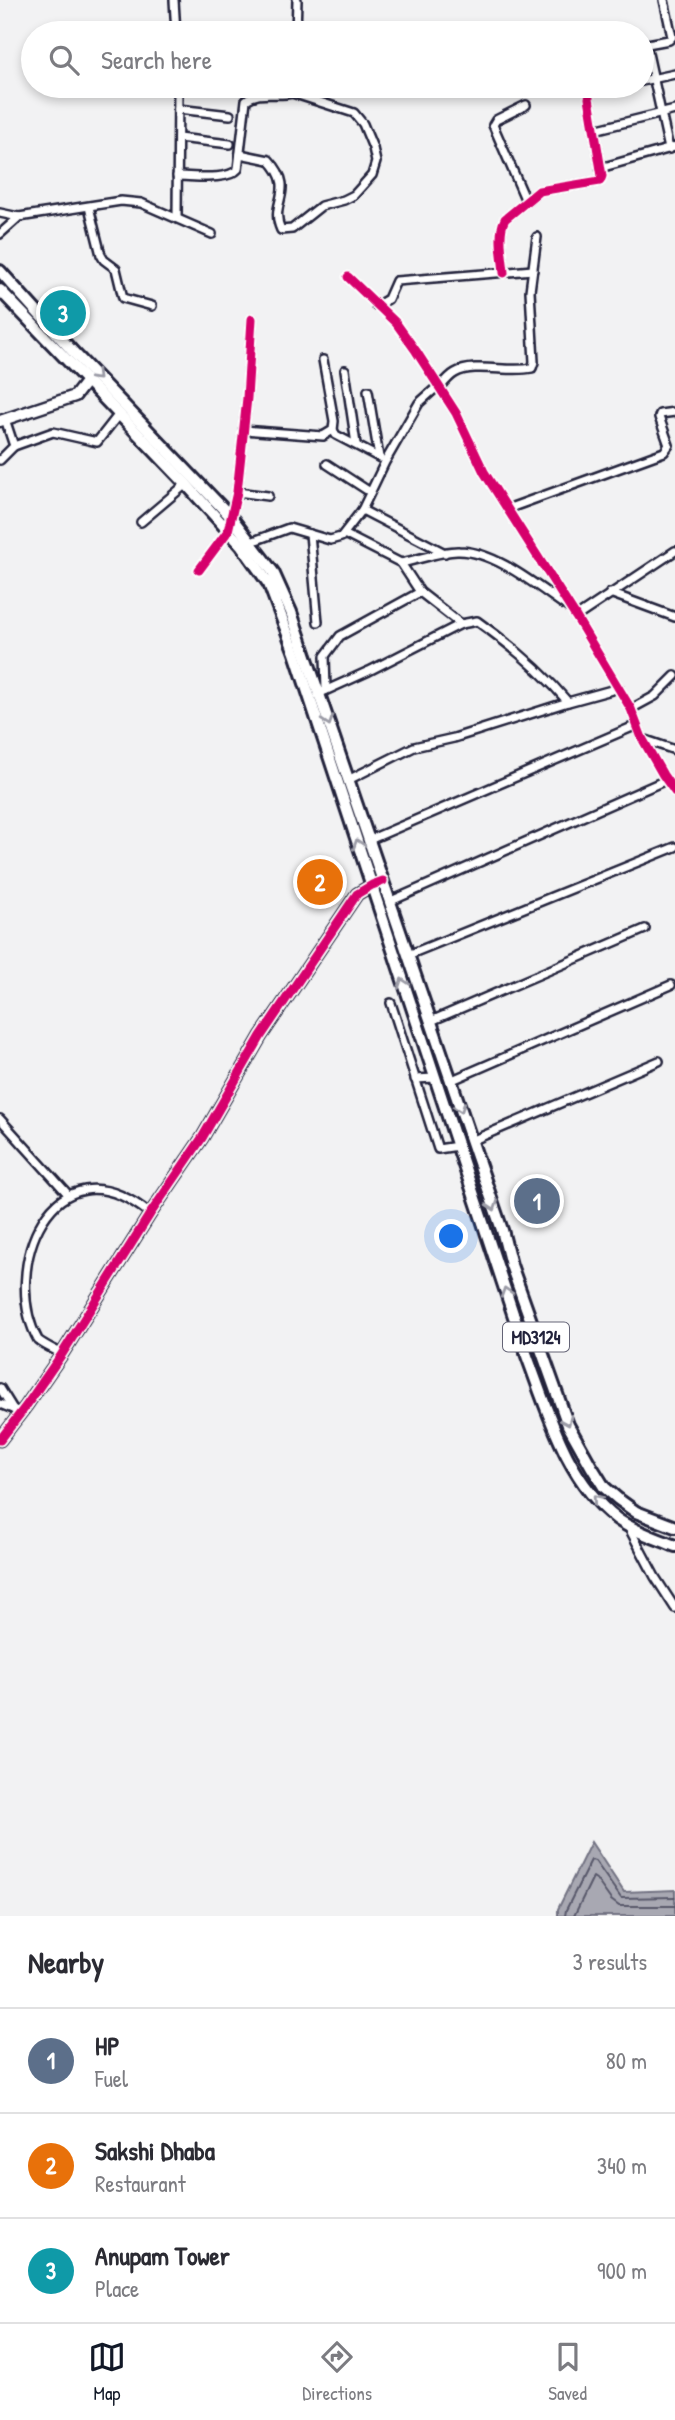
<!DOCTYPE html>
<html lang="en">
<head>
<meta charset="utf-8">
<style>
  :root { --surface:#fff; --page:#f7f7f7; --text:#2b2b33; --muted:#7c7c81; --line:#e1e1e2; --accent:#111827 }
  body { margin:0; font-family:"Patrick Hand",sans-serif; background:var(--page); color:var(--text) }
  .you { position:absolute; left:452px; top:1237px; width:24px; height:24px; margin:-18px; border:5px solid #fff; border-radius:50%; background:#1a73e8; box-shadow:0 0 0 10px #1a73e833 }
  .badge { display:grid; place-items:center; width:46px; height:46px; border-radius:50%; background:var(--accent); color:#fff; font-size:23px; font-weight:700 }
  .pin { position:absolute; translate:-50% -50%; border:4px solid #fff; box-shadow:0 2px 7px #0006 }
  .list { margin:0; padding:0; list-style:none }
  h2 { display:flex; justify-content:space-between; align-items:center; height:91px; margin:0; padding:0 28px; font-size:30px }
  h2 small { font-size:23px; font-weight:400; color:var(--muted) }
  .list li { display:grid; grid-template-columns:46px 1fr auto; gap:21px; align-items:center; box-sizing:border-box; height:105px; padding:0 28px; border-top:2px solid var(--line) }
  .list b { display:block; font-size:26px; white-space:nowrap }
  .list p { margin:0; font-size:23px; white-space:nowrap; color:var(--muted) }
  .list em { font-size:23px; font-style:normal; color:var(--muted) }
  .icon { flex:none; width:38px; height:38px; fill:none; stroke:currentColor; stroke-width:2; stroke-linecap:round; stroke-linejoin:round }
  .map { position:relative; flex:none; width:675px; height:1916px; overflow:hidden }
  .search { position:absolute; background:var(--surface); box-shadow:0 4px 10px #0003; left:21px; right:21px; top:21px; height:77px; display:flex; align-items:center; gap:18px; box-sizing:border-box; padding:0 24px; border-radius:38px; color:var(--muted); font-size:26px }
  .sheet { height:406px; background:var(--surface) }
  nav { display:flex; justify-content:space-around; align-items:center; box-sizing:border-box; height:98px; border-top:2px solid var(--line); background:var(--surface); font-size:19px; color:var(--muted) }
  nav a { display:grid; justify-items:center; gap:4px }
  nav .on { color:var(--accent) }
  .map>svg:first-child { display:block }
</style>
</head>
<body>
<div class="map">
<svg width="675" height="1916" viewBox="0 0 675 1916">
  <rect width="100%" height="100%" fill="#f2f2f3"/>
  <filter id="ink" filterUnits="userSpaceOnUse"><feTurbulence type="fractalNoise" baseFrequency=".0143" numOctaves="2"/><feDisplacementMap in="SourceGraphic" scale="14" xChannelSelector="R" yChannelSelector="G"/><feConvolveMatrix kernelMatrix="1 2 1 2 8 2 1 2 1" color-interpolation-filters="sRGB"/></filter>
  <g filter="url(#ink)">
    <polygon fill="#a8a8b2" stroke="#727282" stroke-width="2" points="591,1842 624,1892 675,1890 675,1916 558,1916 558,1909"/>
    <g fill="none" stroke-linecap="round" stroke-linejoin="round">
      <g stroke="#58586b" stroke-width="2">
        <polyline points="565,1916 566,1910 591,1860 595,1861 621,1898 675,1897"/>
        <polyline points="574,1916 593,1877 596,1879 611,1900 619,1906 675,1906"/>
      </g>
      <g stroke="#22223b" stroke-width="12">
        <g id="street">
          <polyline points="174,0 176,33"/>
          <polyline points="296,33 297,0"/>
          <polyline points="646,44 669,149"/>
          <polyline points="642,45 669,40 672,37 664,0"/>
          <polyline points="642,81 675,74"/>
          <polyline points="622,86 623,86"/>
          <polyline points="526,105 496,120 493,125 526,201"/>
          <polyline points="178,109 230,115"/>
          <polyline points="594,130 675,110"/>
          <polyline points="178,138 230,144"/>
          <path d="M240 154 269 160C298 191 268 202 281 230L292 229 321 206 344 200 354 195 372 175 376 162 373 148 363 124 354 113 292 93"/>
          <polyline points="600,168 675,147"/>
          <path d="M177 176C193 176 228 181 238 169L246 100C259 90 277 97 292 93L293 86"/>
          <polyline points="89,207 101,255 104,260 116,269 123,298 152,306"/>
          <polyline points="0,213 19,217 121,201 141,203 212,234"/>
          <polyline points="177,218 178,86"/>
          <polyline points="0,234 19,217"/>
          <path d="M504 273C503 257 497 234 505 219L539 191 600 181 602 176 589 98"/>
          <polyline points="348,277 396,323 416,351 456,413 484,472 576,617 631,709 642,738 663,775 675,792"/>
          <polyline points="376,306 388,299 396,281 533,270"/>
          <polyline points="345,370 356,444"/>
          <path d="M439 389C444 383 448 377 455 373 474 362 509 373 532 368L534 362 530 291 537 237"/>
          <polyline points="368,391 379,457"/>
          <polyline points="243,430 323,436 333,430 334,421 323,360"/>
          <polyline points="333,430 336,435 380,458"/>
          <polyline points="14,446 53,432 97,442 119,414"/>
          <polyline points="0,460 14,446 5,419"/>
          <polyline points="327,464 370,492"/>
          <polyline points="237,492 268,496"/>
          <polyline points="507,509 664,452 669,445 659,417 660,414 675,412"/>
          <polyline points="362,510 445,553"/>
          <polyline points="141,522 186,484"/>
          <polyline points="310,534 318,622"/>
          <path d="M344 534 401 563 420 592 461 624 477 621C511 645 541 670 568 702L619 688"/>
          <polyline points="251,542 289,528 330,540 341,537 362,510 385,462 419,403 438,386"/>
          <path d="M401 563C418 560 443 550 459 551 496 551 539 588 569 608"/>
          <polyline points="199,570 228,531 237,492 247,398 252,319"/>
          <polyline points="610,593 675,617"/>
          <polyline points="576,617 675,551"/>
          <polyline points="326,690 325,656 340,636 420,592"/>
          <polyline points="318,694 369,671 461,624"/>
          <polyline points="631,709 655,696 675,676"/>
          <polyline points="643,739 675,750"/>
          <polyline points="348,780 414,747 454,738 568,702"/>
          <polyline points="369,840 637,725"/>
          <polyline points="391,901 666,780"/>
          <polyline points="408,955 675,847"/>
          <polyline points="391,1003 438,1149 458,1146"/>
          <polyline points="431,1021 645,929"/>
          <polyline points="415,1079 435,1078"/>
          <polyline points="450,1081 671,985"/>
          <polyline points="0,1119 66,1192"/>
          <polyline points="471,1141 659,1061"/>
          <path d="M62 1354C54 1349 45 1346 38 1340 0 1272 51 1133 150 1214"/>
          <polyline points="0,1388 13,1409"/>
          <polyline points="0,1404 15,1410"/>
          <polyline points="629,1528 655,1577 675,1608"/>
        </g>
      </g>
      <g stroke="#22223b" stroke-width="15">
        <g id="secondary">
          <polyline points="0,421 75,396 86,382"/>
          <polyline points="0,1440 26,1406 62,1354 150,1214 202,1138 261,1036 357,894 372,885 383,881"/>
        </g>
      </g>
      <g stroke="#22223b" stroke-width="16">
        <g id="primary">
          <polyline points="0,271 75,354 231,517 273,572 291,612 502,1230 511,1265 568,1425 591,1466 604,1487 618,1499 636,1512 675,1527"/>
          <path d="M0 290 186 484 242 546 269 584 295 653 527 1356C548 1412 567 1481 617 1519 633 1531 656 1538 675 1546"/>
        </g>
      </g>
      <use href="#street" stroke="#fff" stroke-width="7"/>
      <use href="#secondary" stroke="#fff" stroke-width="10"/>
      <use href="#primary" stroke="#fff" stroke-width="10"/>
      <g stroke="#fff" stroke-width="13">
        <g id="cycleway">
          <path d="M504 273C503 257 497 234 505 219L539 191 600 181 602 176 589 98"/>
          <polyline points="348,277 396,323 416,351 456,413 484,472 576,617 631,709 642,738 663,775 675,792"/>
          <polyline points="199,570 228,531 237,492 247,398 252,319"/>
          <polyline points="0,1440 26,1406 62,1354 150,1214 202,1138 261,1036 357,894 372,885 383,881"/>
        </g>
      </g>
      <use href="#cycleway" stroke="#d6006c" stroke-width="9"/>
    </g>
    <defs><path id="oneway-chevron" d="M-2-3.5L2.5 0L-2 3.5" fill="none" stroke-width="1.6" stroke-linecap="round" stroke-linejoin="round" transform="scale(1.75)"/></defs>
    <g stroke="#9c9ca7">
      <use href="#oneway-chevron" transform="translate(96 376) rotate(45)"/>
      <use href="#oneway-chevron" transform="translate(328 721) rotate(71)"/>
      <use href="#oneway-chevron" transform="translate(358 844) rotate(-108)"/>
      <use href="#oneway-chevron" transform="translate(403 983) rotate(-109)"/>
      <use href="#oneway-chevron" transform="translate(460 1108) rotate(71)"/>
      <use href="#oneway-chevron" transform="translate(493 1206) rotate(71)"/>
      <use href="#oneway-chevron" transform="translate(506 1292) rotate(-108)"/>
      <use href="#oneway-chevron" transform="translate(567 1421) rotate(67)"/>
      <use href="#oneway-chevron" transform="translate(597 1499) rotate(-131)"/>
    </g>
  </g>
  <g text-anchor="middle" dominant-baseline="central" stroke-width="5" stroke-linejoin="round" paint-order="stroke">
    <rect fill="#fff" stroke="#646476" stroke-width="2" x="503" y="1322.5" width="66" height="29" rx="5"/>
    <g font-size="18" font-weight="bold" fill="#22223b">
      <text x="536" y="1337">MD3124</text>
    </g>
  </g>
</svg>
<div class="you"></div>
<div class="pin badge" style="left:537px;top:1201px;background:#5c6f8a">1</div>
<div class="pin badge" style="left:320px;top:882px;background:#e8710a">2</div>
<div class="pin badge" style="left:63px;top:313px;background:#0f9aa8">3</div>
<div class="search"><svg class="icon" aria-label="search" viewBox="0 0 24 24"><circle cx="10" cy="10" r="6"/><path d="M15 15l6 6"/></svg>Search here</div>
</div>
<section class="sheet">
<h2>Nearby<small>3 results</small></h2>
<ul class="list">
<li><span class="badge" style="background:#5c6f8a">1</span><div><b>HP</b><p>Fuel</p></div><em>80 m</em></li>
<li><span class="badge" style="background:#e8710a">2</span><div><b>Sakshi Dhaba</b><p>Restaurant</p></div><em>340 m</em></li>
<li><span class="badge" style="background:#0f9aa8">3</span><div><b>Anupam Tower</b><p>Place</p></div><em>900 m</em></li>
</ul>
</section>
<nav>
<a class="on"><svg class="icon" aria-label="map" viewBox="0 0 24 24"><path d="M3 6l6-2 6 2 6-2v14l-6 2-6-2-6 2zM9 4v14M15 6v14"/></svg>Map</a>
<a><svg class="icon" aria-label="directions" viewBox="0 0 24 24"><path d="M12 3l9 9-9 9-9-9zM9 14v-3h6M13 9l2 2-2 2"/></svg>Directions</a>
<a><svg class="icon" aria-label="saved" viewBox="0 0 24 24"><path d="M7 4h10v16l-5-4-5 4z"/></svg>Saved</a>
</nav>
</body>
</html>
